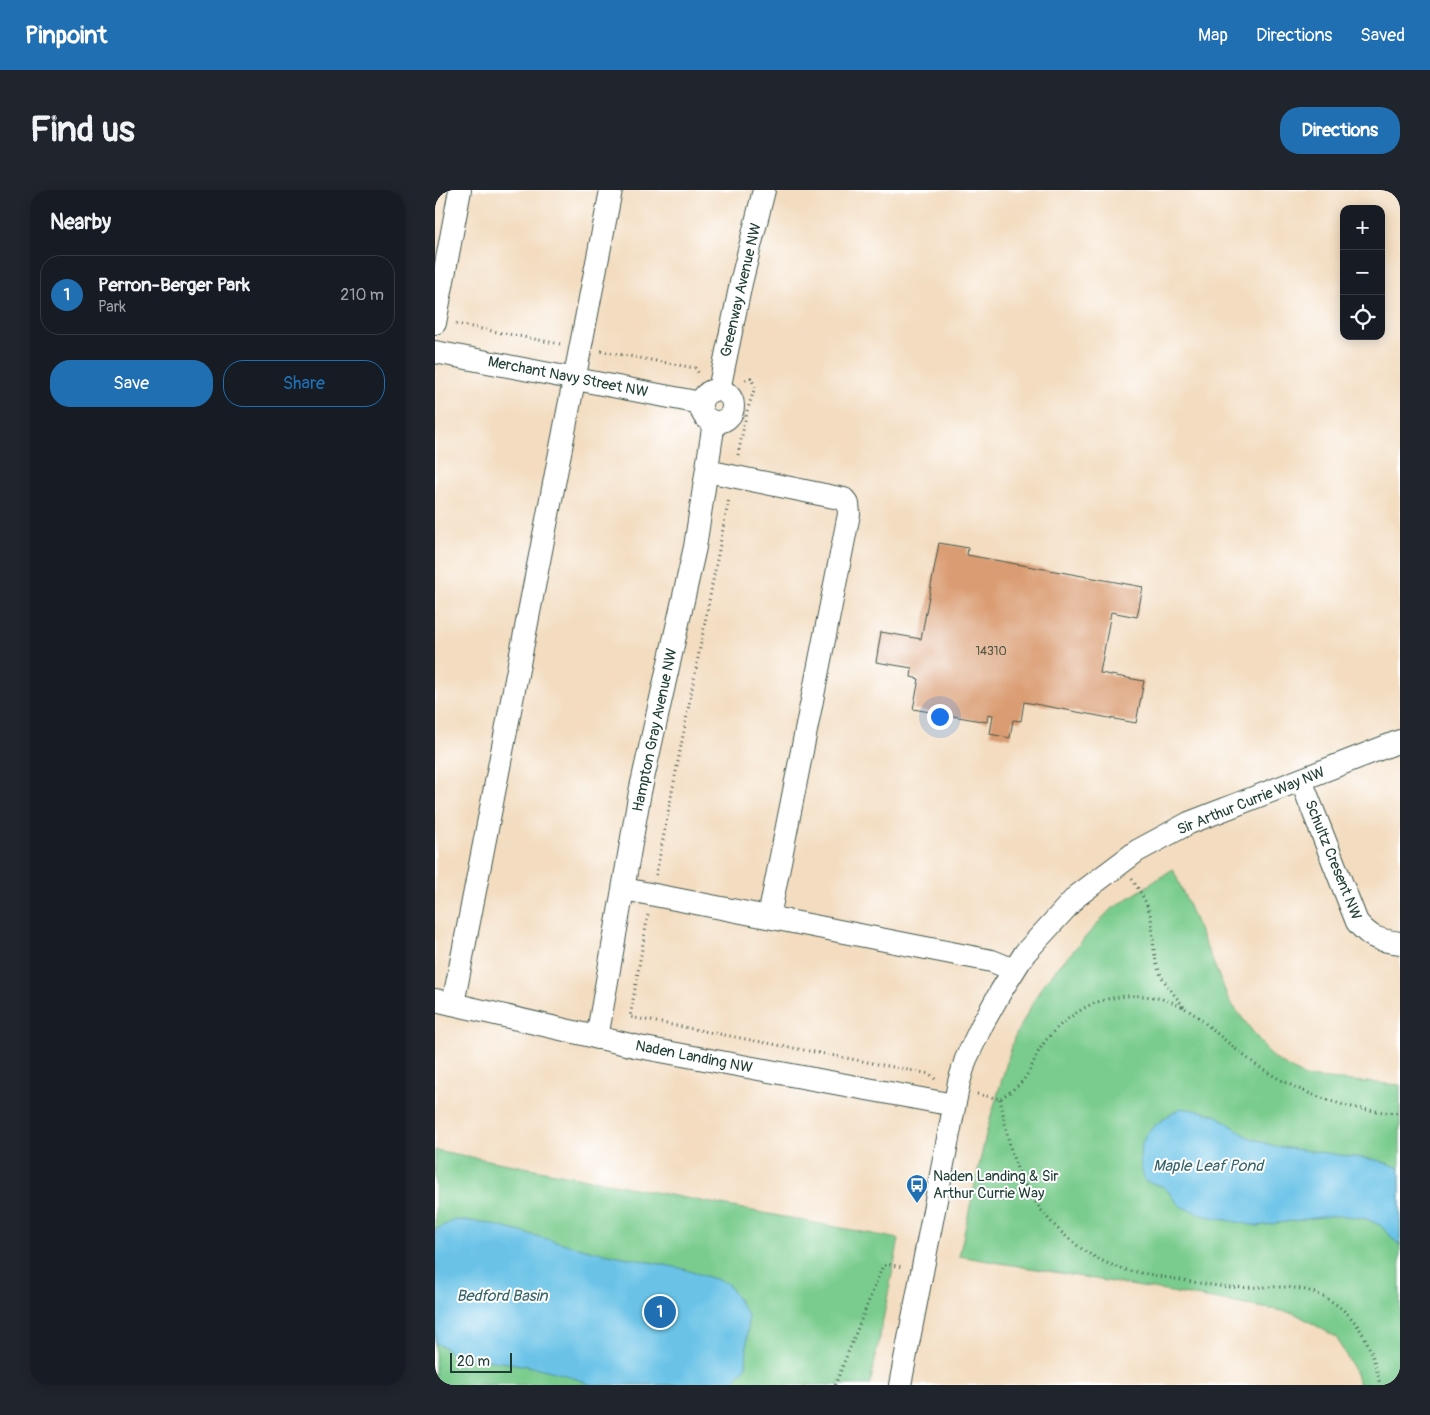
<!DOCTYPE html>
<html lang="en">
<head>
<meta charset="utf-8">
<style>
  :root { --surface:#171b24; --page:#20242c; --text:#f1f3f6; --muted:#9ea1a6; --line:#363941; --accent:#1f6fb2 }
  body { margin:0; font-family:Pangolin,sans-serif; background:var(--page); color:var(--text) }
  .controls { position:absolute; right:15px; top:15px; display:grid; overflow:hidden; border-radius:10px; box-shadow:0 2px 12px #0003 }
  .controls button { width:45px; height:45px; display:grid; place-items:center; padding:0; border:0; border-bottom:1px solid var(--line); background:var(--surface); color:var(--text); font:25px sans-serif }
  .scale { position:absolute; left:15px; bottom:12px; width:62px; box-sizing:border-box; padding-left:5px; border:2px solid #1f3d34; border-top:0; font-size:14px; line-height:18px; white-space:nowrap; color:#1f3d34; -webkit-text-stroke:4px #fff; paint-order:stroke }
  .you { position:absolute; left:504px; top:526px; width:18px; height:18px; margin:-12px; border:4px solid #fff; border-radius:50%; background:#1a73e8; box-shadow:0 0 0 8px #1a73e833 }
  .badge { display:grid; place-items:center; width:32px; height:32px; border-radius:50%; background:var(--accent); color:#fff; font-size:16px; font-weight:700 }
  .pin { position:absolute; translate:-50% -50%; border:2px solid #fff; box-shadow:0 1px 5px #0006 }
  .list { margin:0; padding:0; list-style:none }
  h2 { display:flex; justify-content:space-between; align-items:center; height:65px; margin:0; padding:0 20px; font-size:21px }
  h2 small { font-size:16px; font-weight:400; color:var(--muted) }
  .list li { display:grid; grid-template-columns:32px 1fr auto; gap:15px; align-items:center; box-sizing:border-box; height:80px; margin:0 10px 10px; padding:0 10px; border:1px solid var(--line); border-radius:20px }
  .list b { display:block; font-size:19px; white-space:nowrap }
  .list p { margin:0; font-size:16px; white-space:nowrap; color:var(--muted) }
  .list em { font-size:16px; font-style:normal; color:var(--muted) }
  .actions { display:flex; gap:10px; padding:15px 20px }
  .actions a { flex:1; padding:11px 0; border:1px solid var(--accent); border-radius:20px; text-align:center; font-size:18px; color:var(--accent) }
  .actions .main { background:var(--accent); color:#fff }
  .icon { flex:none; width:28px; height:28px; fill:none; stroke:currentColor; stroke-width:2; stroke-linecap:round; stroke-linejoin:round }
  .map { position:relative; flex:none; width:965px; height:1195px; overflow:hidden; border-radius:20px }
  header { display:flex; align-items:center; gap:30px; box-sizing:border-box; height:70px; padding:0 25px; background:var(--accent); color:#fff }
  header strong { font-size:24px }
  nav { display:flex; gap:28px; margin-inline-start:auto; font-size:18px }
  .intro { display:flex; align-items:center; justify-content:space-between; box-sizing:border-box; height:120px; padding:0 30px }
  h1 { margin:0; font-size:35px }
  .button { padding:12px 22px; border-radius:20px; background:var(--accent); color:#fff; font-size:18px; font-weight:700 }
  main { display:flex; gap:30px; padding:0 30px }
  aside { flex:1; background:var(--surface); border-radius:20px; box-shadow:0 2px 12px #0003 }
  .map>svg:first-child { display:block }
</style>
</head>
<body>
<header>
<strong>Pinpoint</strong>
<nav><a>Map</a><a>Directions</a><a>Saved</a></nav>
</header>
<div class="intro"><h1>Find us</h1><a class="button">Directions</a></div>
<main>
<aside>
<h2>Nearby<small></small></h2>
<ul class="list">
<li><span class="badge">1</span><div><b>Perron-Berger Park</b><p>Park</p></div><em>210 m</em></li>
</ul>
<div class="actions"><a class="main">Save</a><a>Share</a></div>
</aside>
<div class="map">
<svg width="965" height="1195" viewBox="0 0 965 1195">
  <rect width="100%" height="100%" fill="#fff"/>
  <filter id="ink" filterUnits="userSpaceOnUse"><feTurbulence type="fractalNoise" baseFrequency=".02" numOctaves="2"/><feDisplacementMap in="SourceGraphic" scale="10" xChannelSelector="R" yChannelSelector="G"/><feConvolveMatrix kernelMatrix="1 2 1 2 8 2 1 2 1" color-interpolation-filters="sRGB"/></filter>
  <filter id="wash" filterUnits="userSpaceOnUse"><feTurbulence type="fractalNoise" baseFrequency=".0096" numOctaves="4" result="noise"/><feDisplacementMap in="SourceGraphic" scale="20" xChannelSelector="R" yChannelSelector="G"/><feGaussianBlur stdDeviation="1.12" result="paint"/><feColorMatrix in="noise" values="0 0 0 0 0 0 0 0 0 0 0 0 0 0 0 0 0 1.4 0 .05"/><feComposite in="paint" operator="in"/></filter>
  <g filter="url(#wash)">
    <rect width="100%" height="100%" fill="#f3dcbf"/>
    <g fill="#7acc8e" stroke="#4c8461">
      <polygon points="738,679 795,812 838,868 870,887 965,895 965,1195 924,1195 921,1184 901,1147 859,1123 524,1066 552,940 579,848 608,794 674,721"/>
      <polygon points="0,960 464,1049 435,1195 0,1195"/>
    </g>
    <g fill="#6ac3e7" stroke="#44808e">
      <path d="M746 918 766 921 783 926 813 947 839 956 942 970 965 978V1056L946 1036 932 1029 912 1026H894L822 1036 771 1026 747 1017 740 1011 733 1001 727 996 710 991C696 950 713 938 746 918Z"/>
      <path d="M19 1030 48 1032 158 1061 245 1078 292 1093 313 1125 311 1177 295 1195H156C113 1175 63 1172 17 1166L11 1158 0 1153V1040Z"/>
    </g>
    <g id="blocks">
      <polygon fill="#da9c72" points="504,353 533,358 532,365 708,397 702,427 676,422 665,483 709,491 701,533 589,512 586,531 578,530 575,548 555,544 558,525 553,524 552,532 478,519 484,489 476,487 477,478 441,472 446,442 486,449"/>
    </g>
  </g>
  <g filter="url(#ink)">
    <use href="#blocks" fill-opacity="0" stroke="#3f5549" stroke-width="1"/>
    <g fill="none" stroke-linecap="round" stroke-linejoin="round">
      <g stroke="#3f5549" stroke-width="24">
        <g id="minor">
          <polyline points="0,133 25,0"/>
          <polyline points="0,162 266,213"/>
          <circle cx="282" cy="216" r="16"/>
          <polyline points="284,200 306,93 329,0"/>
          <polyline points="272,281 409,309 413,314 414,324 334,727"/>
          <path d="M866 590 922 732C936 749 944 750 965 753"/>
          <polyline points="189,699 557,771 579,780"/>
          <polyline points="0,810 204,857 519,915"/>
          <polyline points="18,814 176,0"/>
          <polyline points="162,848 205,602 260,357 279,232"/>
          <polyline points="465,1195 524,892 531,869 547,835 566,801 590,763 642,706 702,661 754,633 965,551"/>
        </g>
      </g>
      <g stroke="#3f5549" stroke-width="3" stroke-dasharray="1 4" stroke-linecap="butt">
        <polyline points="21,134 125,154"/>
        <polyline points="166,161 260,178 265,185"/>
        <polyline points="303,265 312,221 320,197 316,188 308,191"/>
        <polyline points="221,685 294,308"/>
        <path d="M697 689C705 702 713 713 716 728 719 745 717 761 723 778 728 793 739 804 749 817"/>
        <polyline points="213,725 195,827 495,884 501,890"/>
        <path d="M542 904 565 909C575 902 587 894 593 883 598 876 600 867 605 859 616 841 631 829 649 818 678 802 722 801 751 819 763 826 773 836 784 845 799 858 815 871 832 882 872 906 918 922 965 923"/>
        <path d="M565 909C569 927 572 946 577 964 592 1014 634 1060 682 1077 695 1082 710 1083 723 1086 747 1090 771 1095 795 1097 823 1099 858 1092 885 1105 924 1124 937 1155 945 1195"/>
        <polyline points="400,1195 447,1078 452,1074 467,1077"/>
      </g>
      <use href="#minor" stroke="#fff" stroke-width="22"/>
    </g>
  </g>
  <defs>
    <g id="bus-pin" transform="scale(1.125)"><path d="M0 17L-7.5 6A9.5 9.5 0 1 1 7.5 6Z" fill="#1f6fb2" stroke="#fff"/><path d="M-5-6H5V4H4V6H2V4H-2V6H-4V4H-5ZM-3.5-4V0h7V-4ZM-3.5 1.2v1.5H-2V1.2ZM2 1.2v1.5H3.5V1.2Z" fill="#fff"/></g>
  </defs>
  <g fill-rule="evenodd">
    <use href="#bus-pin" x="482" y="995"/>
  </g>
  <g text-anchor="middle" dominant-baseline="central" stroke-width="4" stroke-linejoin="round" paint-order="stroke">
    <g font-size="12" fill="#4e5544">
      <text x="556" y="461">14310</text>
    </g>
    <g font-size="15" fill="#1f3d34" stroke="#fff">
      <text transform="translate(306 100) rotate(-77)">Greenway Avenue NW</text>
      <text transform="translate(133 187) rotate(11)">Merchant Navy Street NW</text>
      <text transform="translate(220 540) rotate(-78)">Hampton Gray Avenue NW</text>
      <text transform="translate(816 611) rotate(-22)">Sir Arthur Currie Way NW</text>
      <text transform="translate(898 670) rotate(68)">Schultz Cresent NW</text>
      <text transform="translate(259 867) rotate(11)">Naden Landing NW</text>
    </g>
    <g font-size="15" fill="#1f3d34" stroke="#fff" text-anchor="start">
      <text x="498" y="986">Naden Landing &amp; Sir<tspan x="498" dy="17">Arthur Currie Way</tspan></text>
    </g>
    <g font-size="16" font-style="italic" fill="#36656a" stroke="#fff">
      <text x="773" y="976">Maple Leaf Pond</text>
      <text x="67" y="1106">Bedford Basin</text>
    </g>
  </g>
</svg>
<div class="controls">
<button>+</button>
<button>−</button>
<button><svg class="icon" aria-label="locate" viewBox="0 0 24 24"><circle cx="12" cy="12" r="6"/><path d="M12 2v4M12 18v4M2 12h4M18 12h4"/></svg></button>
</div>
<div class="scale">20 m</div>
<div class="you"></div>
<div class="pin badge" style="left:225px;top:1122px">1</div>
</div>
</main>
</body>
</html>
